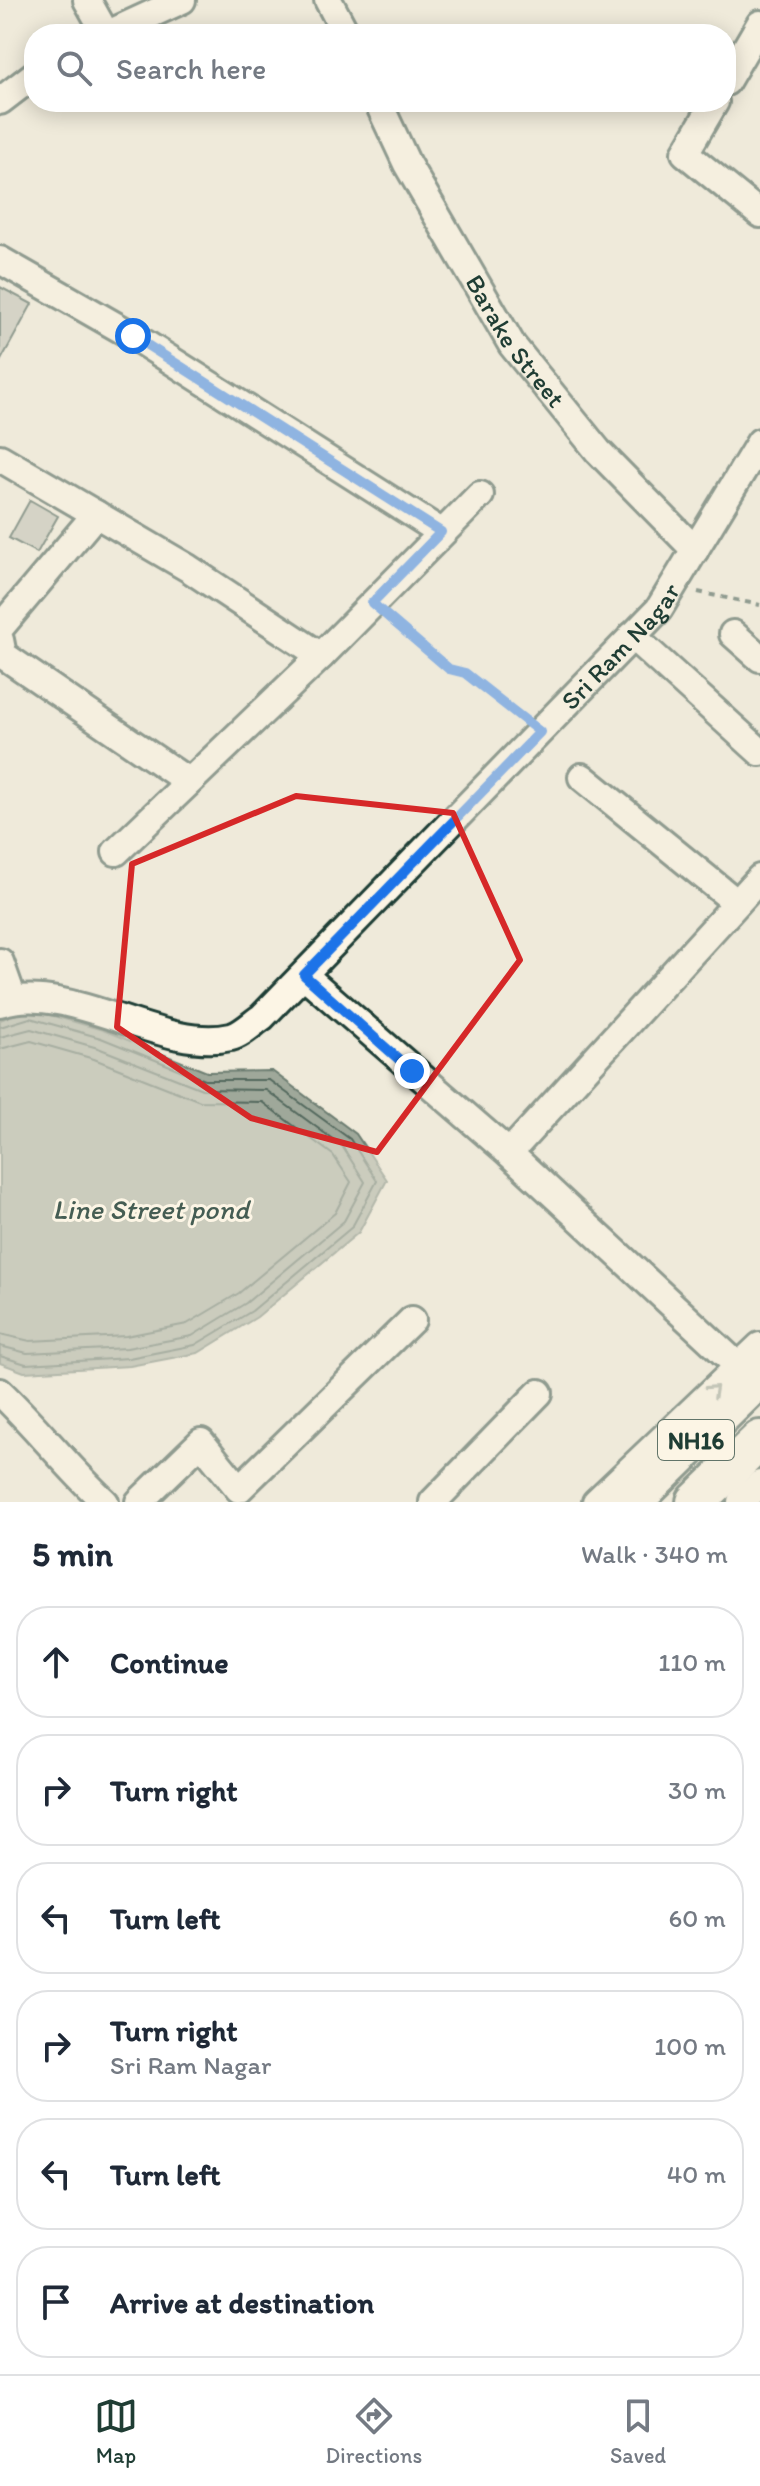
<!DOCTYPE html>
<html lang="en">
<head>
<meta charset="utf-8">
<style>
  :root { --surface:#fff; --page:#f6f6f7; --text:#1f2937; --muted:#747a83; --line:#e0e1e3; --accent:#1f3d34 }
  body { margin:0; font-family:Itim,sans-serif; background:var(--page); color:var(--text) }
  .stop { position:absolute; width:24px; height:24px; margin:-18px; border:6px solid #1a73e8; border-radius:50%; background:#fff }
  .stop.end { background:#1a73e8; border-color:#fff; box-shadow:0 2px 8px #0008 }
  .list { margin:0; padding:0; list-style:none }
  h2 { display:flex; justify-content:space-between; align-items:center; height:104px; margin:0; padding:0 32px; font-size:34px }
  h2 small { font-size:26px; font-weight:400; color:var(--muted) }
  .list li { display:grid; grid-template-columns:52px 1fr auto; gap:24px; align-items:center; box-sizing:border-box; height:112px; margin:0 16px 16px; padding:0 16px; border:2px solid var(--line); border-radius:32px }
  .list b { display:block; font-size:30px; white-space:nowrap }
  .list p { margin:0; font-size:26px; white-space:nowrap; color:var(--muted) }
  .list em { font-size:26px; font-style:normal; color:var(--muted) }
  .icon { flex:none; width:44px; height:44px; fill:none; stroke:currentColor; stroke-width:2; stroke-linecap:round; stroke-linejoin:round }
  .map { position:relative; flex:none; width:760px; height:1502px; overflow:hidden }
  .search { position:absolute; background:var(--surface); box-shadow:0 4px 20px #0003; left:24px; right:24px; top:24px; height:88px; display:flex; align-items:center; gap:20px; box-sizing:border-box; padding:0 28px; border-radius:32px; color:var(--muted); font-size:30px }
  .sheet { height:872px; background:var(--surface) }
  nav { display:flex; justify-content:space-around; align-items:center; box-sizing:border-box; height:112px; border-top:2px solid var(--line); background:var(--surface); font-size:22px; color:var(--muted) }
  nav a { display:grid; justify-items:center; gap:4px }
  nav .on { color:var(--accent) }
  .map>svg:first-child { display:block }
</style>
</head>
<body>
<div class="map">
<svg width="760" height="1502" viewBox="0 0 760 1502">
  <rect width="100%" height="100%" fill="#efeada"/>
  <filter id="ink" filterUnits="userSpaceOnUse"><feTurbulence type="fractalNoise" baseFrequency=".0125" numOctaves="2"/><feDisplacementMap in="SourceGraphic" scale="16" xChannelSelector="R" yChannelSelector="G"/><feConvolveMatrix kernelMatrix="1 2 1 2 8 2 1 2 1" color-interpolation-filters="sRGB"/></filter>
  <g filter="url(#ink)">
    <polygon fill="#9fa89a" stroke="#6c7d71" stroke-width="2" points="29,1009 103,1030 207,1072 272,1071 356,1134 387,1180 359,1232 257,1317 198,1353 130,1366 24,1372 0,1363 0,1020"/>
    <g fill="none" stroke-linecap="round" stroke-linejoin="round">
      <g stroke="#52685d" stroke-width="2">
        <polyline points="0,1027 30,1018 101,1038 205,1080 269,1080 350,1139 377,1181 352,1227 252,1311 195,1345 129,1358 26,1364 0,1356"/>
        <polyline points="0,1037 31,1029 98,1048 202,1089 266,1090 342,1146 365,1182 344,1221 246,1303 192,1336 127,1348 27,1353 0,1346"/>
        <polyline points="0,1049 31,1041 94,1059 200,1101 262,1102 333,1155 351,1182 335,1213 239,1293 187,1324 126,1336 30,1341 0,1334"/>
      </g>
    </g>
    <g fill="#b5b9ad" stroke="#1f3d34" stroke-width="2">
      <polygon points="0,287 32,304 1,360 0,359"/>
      <polygon points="30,500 58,516 37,553 9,538"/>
    </g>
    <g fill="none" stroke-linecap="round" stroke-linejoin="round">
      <g stroke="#1f3d34" stroke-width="32">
        <g id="minor">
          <polyline points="87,0 106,34"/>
          <polyline points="328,0 346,34"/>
          <polyline points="108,34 182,0"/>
          <polyline points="726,82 760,24"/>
          <polyline points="0,101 34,75"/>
          <path id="s1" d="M378 102 407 164 512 345 598 451 695 550"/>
          <polyline points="715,102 685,153 760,214"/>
          <polyline points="0,260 133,336 441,532"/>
          <polyline points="0,458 188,568 321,656"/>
          <polyline points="0,628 96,514"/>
          <polyline points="733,634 760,658"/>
          <polyline points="632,636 760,752"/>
          <polyline points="0,640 3,655 189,782"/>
          <polyline points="582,777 737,903"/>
          <polyline points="116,852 321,656 480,495"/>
          <polyline points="0,962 13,999"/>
          <polyline points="304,975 509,1153 738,1366"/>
          <path id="s2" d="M0 1003C71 980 161 1053 231 1037 241 1035 253 1023 262 1017L659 609 760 442"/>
          <polyline points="509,1153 760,878"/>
          <path d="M0 1392C37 1427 67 1467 105 1502"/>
          <polyline points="139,1502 201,1442 239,1489 412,1320"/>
          <polyline points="433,1502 539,1393"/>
          <polyline points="596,1502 760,1346"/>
          <polyline points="741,1502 760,1484"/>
        </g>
      </g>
      <g stroke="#1f3d34" stroke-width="44">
        <g id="highway">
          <polyline points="632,1502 760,1377"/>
          <polyline points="696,1502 760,1440"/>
        </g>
      </g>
      <g stroke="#1f3d34" stroke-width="4" stroke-dasharray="6 6" stroke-linecap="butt">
        <polyline points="698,592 760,605"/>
        <polyline points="389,618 449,669 465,673 522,717"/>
      </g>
      <use href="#minor" stroke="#fcf5e5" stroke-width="26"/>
      <use href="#highway" stroke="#fcf5e5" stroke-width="38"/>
    </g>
    <defs><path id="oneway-chevron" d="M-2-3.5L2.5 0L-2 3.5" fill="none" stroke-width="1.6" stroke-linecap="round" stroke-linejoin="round" transform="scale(2)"/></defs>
    <use stroke="#8e998c" href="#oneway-chevron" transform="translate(713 1390) rotate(-43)"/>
  </g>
  <g fill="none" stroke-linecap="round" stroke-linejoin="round" filter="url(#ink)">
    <polyline stroke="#1a73e8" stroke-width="10" points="133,336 441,532 372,603 449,669 465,673 540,732 304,975 412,1071"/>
  </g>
  <path d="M0 0H760V1502H0ZM296 796 453 813 520 960 377 1152 251 1118 117 1027 132 864Z" fill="#efeada" fill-opacity=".55" fill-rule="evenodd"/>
  <path fill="none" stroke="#d62828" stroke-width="6" stroke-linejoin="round" d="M296 796 453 813 520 960 377 1152 251 1118 117 1027 132 864Z"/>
  <g text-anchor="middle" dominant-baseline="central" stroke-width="6" stroke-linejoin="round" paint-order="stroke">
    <rect fill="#fcf5e5" stroke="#617469" stroke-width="2" x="658" y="1420" width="76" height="40" rx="6"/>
    <g font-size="24" font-weight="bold" fill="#1f3d34">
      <text x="696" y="1440">NH16</text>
    </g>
    <g font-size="26" fill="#1f3d34" stroke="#fcf5e5">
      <text stroke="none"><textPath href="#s1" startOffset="276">Barake Street</textPath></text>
      <text stroke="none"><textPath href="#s2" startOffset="790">Sri Ram Nagar</textPath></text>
    </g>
    <g font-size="28" font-style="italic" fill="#455d53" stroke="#fcf5e5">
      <text x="151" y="1209">Line Street pond</text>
    </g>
  </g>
</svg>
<div class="stop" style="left:133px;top:336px"></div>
<div class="stop end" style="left:412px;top:1071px"></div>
<div class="search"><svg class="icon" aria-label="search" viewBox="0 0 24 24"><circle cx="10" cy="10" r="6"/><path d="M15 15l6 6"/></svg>Search here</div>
</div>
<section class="sheet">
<h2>5 min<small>Walk · 340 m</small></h2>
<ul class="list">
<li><svg class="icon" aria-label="ahead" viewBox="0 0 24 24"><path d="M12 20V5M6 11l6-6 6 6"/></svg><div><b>Continue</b></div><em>110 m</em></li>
<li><svg class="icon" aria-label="right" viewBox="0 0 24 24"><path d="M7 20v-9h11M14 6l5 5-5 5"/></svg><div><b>Turn right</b></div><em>30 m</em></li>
<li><svg class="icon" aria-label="left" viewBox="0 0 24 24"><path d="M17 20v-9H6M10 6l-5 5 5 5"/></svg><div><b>Turn left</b></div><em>60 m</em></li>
<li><svg class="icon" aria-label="right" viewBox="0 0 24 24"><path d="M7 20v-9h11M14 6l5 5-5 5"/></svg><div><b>Turn right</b><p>Sri Ram Nagar</p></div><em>100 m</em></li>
<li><svg class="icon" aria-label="left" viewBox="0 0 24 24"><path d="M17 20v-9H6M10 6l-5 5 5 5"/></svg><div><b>Turn left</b></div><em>40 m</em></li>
<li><svg class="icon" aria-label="arrive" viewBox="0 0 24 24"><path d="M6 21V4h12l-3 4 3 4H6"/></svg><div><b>Arrive at destination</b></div></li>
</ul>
</section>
<nav>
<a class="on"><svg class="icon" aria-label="map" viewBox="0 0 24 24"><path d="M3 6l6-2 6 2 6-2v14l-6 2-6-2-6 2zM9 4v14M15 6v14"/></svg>Map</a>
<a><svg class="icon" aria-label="directions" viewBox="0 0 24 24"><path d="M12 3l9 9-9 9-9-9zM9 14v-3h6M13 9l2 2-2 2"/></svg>Directions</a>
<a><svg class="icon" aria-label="saved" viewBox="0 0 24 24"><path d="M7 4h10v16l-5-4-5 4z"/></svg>Saved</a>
</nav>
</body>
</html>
